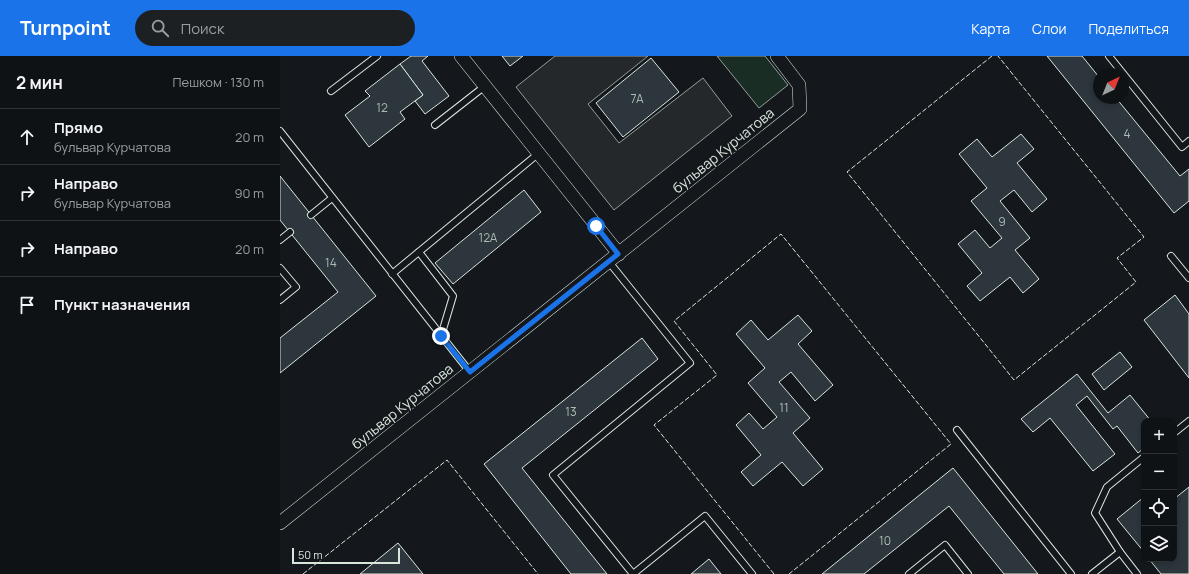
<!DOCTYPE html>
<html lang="ru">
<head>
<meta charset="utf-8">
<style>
  :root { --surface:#0f1215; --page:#1d2022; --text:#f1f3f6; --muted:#9b9ea0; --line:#2f3234; --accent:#1a73e8 }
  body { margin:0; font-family:Manrope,sans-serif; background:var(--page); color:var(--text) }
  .controls { position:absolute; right:12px; bottom:12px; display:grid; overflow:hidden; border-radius:8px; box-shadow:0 2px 6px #0003 }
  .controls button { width:36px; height:36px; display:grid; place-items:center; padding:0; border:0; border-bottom:1px solid var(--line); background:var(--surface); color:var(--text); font:20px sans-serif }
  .compass { position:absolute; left:813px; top:12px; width:36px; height:36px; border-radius:50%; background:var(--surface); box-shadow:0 2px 6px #0003; rotate:43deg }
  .scale { position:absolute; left:12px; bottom:10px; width:108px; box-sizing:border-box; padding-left:4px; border:2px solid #d8e6dc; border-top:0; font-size:11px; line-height:14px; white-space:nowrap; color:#d8e6dc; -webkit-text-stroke:3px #14181c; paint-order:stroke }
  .stop { position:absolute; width:12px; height:12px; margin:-9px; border:3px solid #1a73e8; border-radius:50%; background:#fff }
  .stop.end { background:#1a73e8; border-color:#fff; box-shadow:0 1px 4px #0008 }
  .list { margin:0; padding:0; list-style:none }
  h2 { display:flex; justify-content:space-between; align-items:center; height:52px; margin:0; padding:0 16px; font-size:17px }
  h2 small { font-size:13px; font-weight:400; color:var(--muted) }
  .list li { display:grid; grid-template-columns:26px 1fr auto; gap:12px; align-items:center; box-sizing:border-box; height:56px; padding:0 16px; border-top:1px solid var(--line) }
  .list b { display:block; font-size:15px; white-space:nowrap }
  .list p { margin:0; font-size:13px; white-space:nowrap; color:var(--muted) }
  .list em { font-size:13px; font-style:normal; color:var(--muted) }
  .icon { flex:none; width:22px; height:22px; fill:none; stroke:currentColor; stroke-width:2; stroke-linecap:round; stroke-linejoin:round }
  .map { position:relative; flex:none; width:909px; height:518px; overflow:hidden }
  header { display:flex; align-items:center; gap:24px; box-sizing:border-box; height:56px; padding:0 20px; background:var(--accent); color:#fff }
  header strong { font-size:19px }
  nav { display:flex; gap:22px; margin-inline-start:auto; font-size:14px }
  .search { width:280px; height:36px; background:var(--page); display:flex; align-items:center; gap:10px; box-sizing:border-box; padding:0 14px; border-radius:22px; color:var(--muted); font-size:15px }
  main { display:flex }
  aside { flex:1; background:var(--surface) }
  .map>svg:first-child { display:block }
</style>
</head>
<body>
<header>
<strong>Turnpoint</strong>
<div class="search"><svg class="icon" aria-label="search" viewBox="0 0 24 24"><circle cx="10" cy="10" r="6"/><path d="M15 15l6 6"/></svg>Поиск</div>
<nav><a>Карта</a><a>Слои</a><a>Поделиться</a></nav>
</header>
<main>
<aside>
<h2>2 мин<small>Пешком · 130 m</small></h2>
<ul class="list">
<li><svg class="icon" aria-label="ahead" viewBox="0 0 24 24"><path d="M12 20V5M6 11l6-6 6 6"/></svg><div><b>Прямо</b><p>бульвар Курчатова</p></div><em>20 m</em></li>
<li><svg class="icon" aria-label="right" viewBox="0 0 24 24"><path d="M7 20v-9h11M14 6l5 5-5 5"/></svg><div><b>Направо</b><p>бульвар Курчатова</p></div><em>90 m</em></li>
<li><svg class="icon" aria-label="right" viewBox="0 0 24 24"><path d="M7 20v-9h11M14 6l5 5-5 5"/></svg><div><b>Направо</b></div><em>20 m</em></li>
<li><svg class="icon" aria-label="arrive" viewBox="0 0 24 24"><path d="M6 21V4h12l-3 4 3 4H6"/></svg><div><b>Пункт назначения</b></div></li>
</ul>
</aside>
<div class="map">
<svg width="909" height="518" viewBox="0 0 909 518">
  <rect width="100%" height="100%" fill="#14181c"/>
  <polygon fill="#1a2d24" stroke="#939e99" points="437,0 485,0 508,29 479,52"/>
  <polygon fill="#24282b" stroke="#939e99" points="275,0 368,0 308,48 339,87 423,22 452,60 334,154 236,31"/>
  <g fill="#2c363c" stroke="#d8e6dc">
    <polygon points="131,0 148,0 142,5 169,40 145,58 135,45 143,39 120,8"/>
    <polygon points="222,0 243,0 230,10"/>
    <polygon points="767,0 802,0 819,21 819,42 836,42 900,120 909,113 909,145 894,157"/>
    <polygon points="371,2 399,36 343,81 316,47"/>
    <polygon points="120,8 143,39 120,56 125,63 89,91 65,59 90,40 85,35"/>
    <polygon points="741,78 754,93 737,107 767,143 752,156 734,134 720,145 750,182 735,194 759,223 743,237 730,221 700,245 687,230 702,217 678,188 695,174 710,192 722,182 691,145 707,132 679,98 697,83 712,101"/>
    <polygon points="0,120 96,240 0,317 0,282 58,236 0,164"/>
    <polygon points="244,134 261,156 173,228 155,207"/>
    <polygon points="895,239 909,258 909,322 864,264"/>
    <polygon points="518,259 532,275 518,288 553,329 535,345 511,316 499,326 530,362 513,377 543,413 523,430 502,406 473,430 461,416 481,399 456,369 469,357 483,373 497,361 468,327 485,312 456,278 471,264 488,284"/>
    <polygon points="362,282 378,303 242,412 327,518 291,518 204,408"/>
    <polygon points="840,296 852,311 824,334 812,318"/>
    <polygon points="797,318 828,357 850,339 871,365 864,365 864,392 858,397 837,370 833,373 807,340 796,349 835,398 813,415 770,362 753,376 741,363"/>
    <polygon points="673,412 758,518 724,518 669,450 584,518 542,518"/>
    <polygon points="909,431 909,518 881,518 869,503 894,503 894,443"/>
    <polygon points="864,441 864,496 837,463"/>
    <polygon points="118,487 143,518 80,518"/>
    <polygon points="429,503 441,518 411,518"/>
  </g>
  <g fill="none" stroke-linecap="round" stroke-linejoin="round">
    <g stroke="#d8e6dc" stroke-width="8">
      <g id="service">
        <polyline points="829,0 902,91 909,85"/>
        <polyline points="51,35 97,0"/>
        <polyline points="155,69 205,30"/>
        <polyline points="0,75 190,316"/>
        <polyline points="31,159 52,142"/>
        <polyline points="0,184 10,176"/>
        <polyline points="139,196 173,240 161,280"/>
        <polyline points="891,200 909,222"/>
        <polyline points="329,206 410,307 273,419 353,518 425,460 472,518"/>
        <polyline points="0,212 16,231 0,244"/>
        <polyline points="112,218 259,97"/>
        <polyline points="677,374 791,518"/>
        <polyline points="894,377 909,365"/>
        <polyline points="629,518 665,489 688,518"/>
        <polyline points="812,518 840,496"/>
        <polyline points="857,518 840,496 815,457 827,431 864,401"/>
      </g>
    </g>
    <g stroke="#d8e6dc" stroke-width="14">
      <g id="minor">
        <polyline points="181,0 339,198"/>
        <polyline points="0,467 520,53 519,29 497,0"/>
      </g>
    </g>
    <use href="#service" stroke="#14181c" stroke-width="6"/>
    <use href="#minor" stroke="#14181c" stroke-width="13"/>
    <g stroke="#d8e6dc" stroke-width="1" stroke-dasharray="5 2" stroke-linecap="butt">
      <polyline points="712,0 567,116 734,324 856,226 837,202 864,181 718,0"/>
      <polyline points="23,518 167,404 258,518"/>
      <polyline points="494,518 374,369 437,319 394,265 501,178 671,388 509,518"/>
    </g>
  </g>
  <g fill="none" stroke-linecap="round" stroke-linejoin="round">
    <polyline stroke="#1a73e8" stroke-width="5" points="161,280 190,316 338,198 316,170"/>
  </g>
  <g text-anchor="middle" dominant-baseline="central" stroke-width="3" stroke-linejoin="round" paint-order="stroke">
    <g font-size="12" fill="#adbab4">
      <text x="357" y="42">7А</text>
      <text x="102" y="51">12</text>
      <text x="847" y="77">4</text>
      <text x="722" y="165">9</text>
      <text x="208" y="181">12А</text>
      <text x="51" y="206">14</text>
      <text x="504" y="351">11</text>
      <text x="291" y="355">13</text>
      <text x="605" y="484">10</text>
    </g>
    <g font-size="14" fill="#d8e6dc" stroke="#14181c">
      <text transform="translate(443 94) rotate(-39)">бульвар Курчатова</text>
      <text transform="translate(122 350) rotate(-39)">бульвар Курчатова</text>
    </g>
  </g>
</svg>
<div class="controls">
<button>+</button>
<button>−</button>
<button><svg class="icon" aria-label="locate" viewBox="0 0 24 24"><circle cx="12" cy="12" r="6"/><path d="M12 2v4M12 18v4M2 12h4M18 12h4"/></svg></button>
<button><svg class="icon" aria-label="layers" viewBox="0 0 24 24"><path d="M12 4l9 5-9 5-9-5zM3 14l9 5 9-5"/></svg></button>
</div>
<svg class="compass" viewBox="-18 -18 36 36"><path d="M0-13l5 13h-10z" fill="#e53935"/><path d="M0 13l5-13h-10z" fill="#9b9ea0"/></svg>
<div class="scale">50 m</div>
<div class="stop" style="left:316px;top:170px"></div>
<div class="stop end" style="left:161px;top:280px"></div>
</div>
</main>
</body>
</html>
